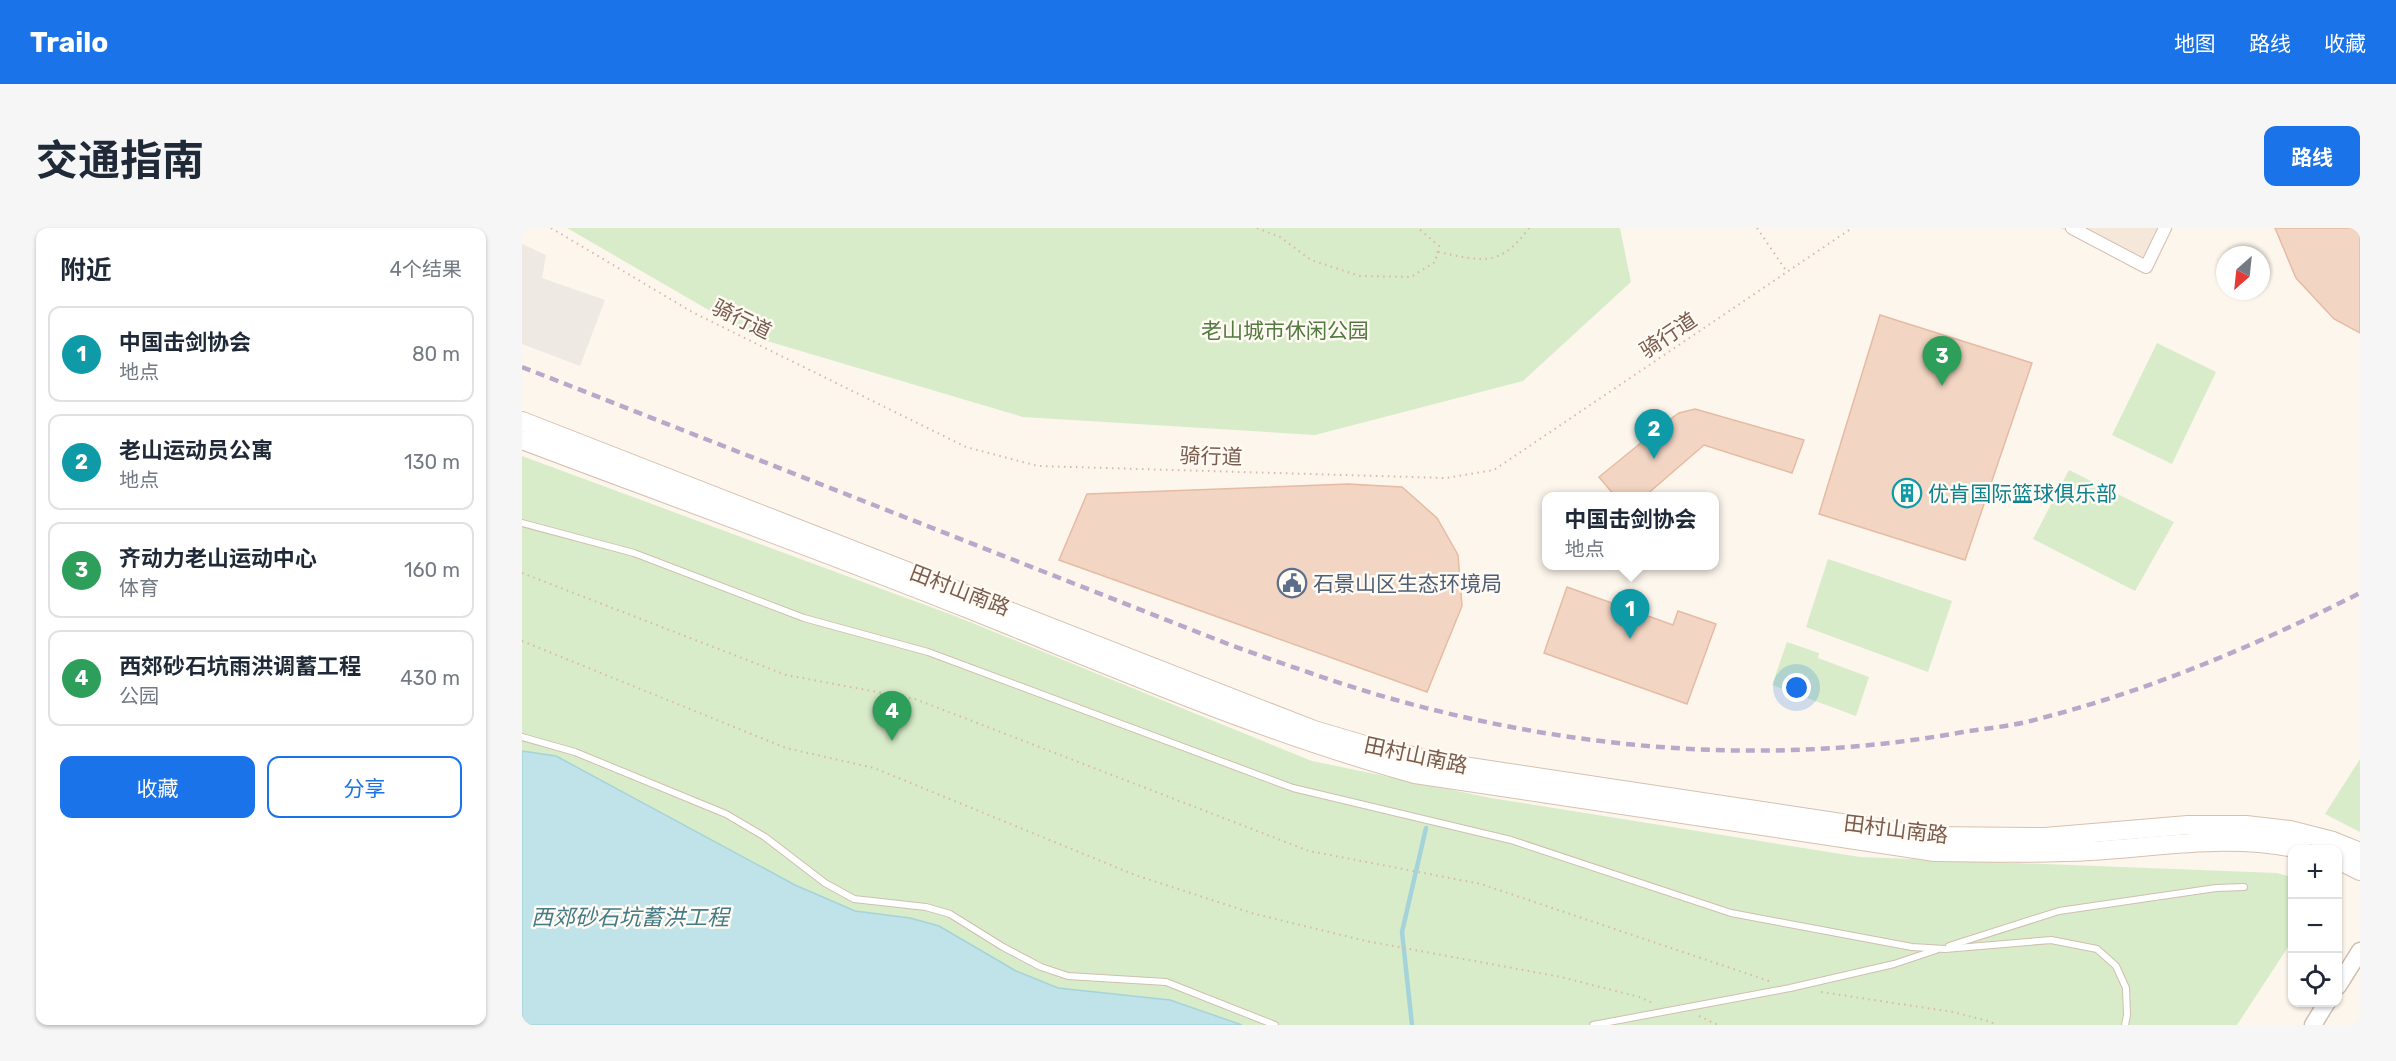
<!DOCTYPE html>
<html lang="zh">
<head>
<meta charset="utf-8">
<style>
  :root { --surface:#fff; --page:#f6f6f7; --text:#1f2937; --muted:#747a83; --line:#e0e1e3; --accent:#1a73e8 }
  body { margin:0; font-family:Rubik,"Noto Sans SC",sans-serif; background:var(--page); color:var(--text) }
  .controls { position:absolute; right:18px; bottom:18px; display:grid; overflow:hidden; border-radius:12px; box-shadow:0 2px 4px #0004 }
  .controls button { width:54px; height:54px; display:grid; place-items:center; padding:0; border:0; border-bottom:2px solid var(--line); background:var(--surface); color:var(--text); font:30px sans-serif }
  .compass { position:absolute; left:1694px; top:18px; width:54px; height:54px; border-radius:50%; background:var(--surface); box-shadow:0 2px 4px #0004; rotate:207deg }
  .you { position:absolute; left:1275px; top:460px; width:21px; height:21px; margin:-15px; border:4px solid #fff; border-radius:50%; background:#1a73e8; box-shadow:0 0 0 9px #1a73e833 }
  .badge { display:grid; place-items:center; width:39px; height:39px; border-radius:50%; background:var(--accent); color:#fff; font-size:20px; font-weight:700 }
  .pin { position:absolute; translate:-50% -50px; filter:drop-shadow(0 2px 3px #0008) }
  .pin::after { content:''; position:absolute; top:32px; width:21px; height:18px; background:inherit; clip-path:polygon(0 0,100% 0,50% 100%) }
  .popup { position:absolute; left:1020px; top:264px; width:177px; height:78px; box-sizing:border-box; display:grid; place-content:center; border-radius:12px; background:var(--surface); filter:drop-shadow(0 2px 4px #0005); font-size:20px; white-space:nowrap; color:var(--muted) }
  .popup b { font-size:22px; color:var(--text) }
  .popup::after { content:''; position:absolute; left:50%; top:100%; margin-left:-12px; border:12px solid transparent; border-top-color:var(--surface) }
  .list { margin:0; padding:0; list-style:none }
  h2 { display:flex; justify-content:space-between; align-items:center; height:78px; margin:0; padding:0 24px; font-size:26px }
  h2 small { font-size:20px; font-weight:400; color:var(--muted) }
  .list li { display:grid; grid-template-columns:39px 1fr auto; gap:18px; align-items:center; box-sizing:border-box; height:96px; margin:0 12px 12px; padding:0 12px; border:2px solid var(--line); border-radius:12px }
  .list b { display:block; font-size:22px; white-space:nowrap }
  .list p { margin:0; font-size:20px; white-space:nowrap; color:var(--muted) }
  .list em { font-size:20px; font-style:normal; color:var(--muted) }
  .actions { display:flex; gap:12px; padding:18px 24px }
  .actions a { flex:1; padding:14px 0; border:2px solid var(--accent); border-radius:12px; text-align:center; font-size:21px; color:var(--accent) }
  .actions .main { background:var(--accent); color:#fff }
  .icon { flex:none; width:33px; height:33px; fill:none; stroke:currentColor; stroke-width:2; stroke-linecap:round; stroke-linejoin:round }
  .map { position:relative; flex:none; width:1838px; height:797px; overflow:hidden; border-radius:12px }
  header { display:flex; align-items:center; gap:36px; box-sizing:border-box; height:84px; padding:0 30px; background:var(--accent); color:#fff }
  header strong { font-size:28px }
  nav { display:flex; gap:33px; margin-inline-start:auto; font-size:21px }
  .intro { display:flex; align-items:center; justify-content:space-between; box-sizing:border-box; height:144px; padding:0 36px }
  h1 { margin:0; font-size:42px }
  .button { padding:15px 27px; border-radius:12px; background:var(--accent); color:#fff; font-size:21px; font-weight:700 }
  main { display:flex; gap:36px; padding:0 36px }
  aside { flex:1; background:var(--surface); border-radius:12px; box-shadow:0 2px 4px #0004 }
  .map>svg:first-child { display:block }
</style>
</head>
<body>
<header>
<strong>Trailo</strong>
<nav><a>地图</a><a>路线</a><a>收藏</a></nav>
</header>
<div class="intro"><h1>交通指南</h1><a class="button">路线</a></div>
<main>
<aside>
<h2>附近<small>4个结果</small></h2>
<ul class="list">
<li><span class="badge" style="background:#0f9aa8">1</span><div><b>中国击剑协会</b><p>地点</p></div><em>80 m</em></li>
<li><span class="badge" style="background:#0f9aa8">2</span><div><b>老山运动员公寓</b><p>地点</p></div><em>130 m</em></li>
<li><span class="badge" style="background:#2e9e5b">3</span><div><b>齐动力老山运动中心</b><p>体育</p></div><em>160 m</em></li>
<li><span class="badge" style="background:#2e9e5b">4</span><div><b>西郊砂石坑雨洪调蓄工程</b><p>公园</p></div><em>430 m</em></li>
</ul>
<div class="actions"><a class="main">收藏</a><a>分享</a></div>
</aside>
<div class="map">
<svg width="1838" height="797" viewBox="0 0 1838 797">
  <rect width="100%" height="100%" fill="#fdf6ec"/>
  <polygon fill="#f5e8da" points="1538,0 1651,0 1629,46"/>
  <polygon fill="#efe9e4" points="0,16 24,27 20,50 83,72 58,138 0,116"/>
  <g fill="#d8ecc9">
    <polygon points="45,0 1098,0 1109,54 1001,153 793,207 501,189 235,110"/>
    <polygon points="1635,115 1694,144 1650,236 1590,207"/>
    <polygon points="0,228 433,388 790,533 969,570 1338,629 1755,645 1770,649 1770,713 1715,797 0,797"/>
    <polygon points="1547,242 1652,294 1613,363 1511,311"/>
    <polygon points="1306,331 1430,373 1406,444 1284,399"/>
    <polygon points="1265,414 1297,425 1296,430 1347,449 1334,488 1250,457"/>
    <polygon points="1838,531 1838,604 1803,586"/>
  </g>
  <polygon fill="#bfe3e8" stroke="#a5d3da" stroke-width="1.5" points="0,523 34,528 273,657 333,683 388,690 417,698 494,743 536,760 648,772 720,797 0,797"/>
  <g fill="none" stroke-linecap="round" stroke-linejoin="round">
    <polyline stroke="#a5d3da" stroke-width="4.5" points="890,797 880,704 904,600"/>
  </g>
  <g fill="#f3d5c3" stroke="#e6bba3" stroke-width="1.5">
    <polygon points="1753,0 1838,0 1838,105 1812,91 1774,50"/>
    <polygon points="1358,87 1510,135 1443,332 1297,286"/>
    <polygon points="1173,181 1282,212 1270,245 1182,217 1123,268 1093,268 1077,249 1147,192 1157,185"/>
    <polygon points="826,256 880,259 915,290 936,327 940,378 905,464 537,332 565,266"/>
    <polygon points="1045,359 1151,397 1156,383 1194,396 1165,476 1022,425"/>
  </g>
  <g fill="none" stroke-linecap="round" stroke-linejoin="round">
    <g stroke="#d1beb0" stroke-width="8">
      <g id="service">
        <polyline points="0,295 112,325 282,390 406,424 771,560 989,612 1209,685 1390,719 1423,721 1529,712 1575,721 1594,738 1604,760 1605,787 1603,797"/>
        <polyline points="0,509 53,524 204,586 243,609 303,655 332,671 404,679 428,686 481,719 519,739 546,748 644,754 753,797"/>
        <polyline points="1427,718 1537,683 1694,660 1722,659"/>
        <polyline points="1071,797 1268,760 1372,736 1414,722"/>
      </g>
    </g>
    <g stroke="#d1beb0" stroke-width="14">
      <polyline id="minor" points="1550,0 1624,39 1643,0"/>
    </g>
    <g stroke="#d1beb0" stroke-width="19">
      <g id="tertiary">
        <polyline points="1816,758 1838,723"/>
        <polyline points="1791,797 1805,774"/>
      </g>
    </g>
    <g stroke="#d6c0b0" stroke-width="20">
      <g id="secondary">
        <polyline points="0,193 792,502 853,520 928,536 1406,608 1523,609 1666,597 1724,597 1768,602 1811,613 1838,624"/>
        <path d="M0 212C148 268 297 321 444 380 592 439 739 504 893 546L1413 624C1464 625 1516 626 1568 623 1638 619 1711 605 1781 622"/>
        <polyline points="1816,632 1838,643"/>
      </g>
    </g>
    <g stroke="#d9b8a5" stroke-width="2" stroke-dasharray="1.5 4.5" stroke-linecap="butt">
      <polyline points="29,0 170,84 444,219 516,238 924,250 972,242 1330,0"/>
      <polyline points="735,0 758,9 789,32 838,48 889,49 913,34 917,18 896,0"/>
      <polyline points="1235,0 1265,44"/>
      <path d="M916 24C960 33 978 40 1007 0"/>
      <polyline points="0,345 264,447 393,471 787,623 959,656 1247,753"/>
      <polyline points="0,413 264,520 352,540 613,647 733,686 844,713 1039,749 1117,769 1131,775"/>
      <polyline points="1299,764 1431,784 1470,794 1472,797"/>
      <polyline points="1177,788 1196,797"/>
    </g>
    <use href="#service" stroke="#fff" stroke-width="6"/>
    <use href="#minor" stroke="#fff" stroke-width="12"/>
    <use href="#tertiary" stroke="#fff" stroke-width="16"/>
    <use href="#secondary" stroke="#fff" stroke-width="18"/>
    <path stroke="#b9a8c9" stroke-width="4.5" stroke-dasharray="9 6" stroke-linecap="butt" d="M0 139 711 418C763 436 814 455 867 470 1054 523 1250 539 1441 504 1466 500 1492 498 1516 491 1629 462 1735 417 1838 365"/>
  </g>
  <defs>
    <g id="building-ring" transform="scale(1.5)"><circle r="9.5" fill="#fffaf3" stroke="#0f9aa8" stroke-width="1.5"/><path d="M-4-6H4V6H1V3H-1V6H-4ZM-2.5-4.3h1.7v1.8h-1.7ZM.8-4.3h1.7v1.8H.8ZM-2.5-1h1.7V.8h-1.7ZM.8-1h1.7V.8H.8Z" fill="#0f9aa8"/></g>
    <g id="civic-ring" transform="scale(1.5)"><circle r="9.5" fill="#fffaf3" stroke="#5c6f8a" stroke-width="1.5"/><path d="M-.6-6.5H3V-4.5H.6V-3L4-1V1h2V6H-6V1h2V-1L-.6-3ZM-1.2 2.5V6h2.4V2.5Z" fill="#5c6f8a"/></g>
  </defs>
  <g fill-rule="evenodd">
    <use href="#building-ring" x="1385" y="265"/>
    <use href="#civic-ring" x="770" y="355"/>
  </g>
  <g text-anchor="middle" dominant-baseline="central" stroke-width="5" stroke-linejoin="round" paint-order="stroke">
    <g font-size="21" fill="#7a5c4d" stroke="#fffaf3">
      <text transform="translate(220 91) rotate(26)">骑行道</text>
      <text transform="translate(1146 107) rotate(-34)">骑行道</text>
      <text transform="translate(689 228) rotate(2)">骑行道</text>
      <text transform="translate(438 362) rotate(21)">田村山南路</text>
      <text transform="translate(894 527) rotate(12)">田村山南路</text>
      <text transform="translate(1374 601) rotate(7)">田村山南路</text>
    </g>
    <g font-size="21" fill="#537a41" stroke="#fffaf3">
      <text x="763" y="102">老山城市休闲公园</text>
    </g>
    <g font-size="21" fill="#0d838f" stroke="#fffaf3" text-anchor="start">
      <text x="1406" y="265">优肯国际篮球俱乐部</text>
    </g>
    <g font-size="21" fill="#4e5e75" stroke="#fffaf3" text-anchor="start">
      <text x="791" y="355">石景山区生态环境局</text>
    </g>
    <g font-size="22" font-style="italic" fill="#437c86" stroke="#fffaf3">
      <text x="108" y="689">西郊砂石坑蓄洪工程</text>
    </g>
  </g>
</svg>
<div class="controls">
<button>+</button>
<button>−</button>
<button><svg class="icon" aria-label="locate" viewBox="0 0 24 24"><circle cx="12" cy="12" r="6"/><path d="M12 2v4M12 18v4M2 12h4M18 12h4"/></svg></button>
</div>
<svg class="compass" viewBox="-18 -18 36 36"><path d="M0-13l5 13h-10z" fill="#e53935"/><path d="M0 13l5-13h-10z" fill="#747a83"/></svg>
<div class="you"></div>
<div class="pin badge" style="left:1108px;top:411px;background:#0f9aa8">1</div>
<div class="popup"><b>中国击剑协会</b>地点</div>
<div class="pin badge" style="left:1132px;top:231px;background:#0f9aa8">2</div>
<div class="pin badge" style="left:1420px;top:158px;background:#2e9e5b">3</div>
<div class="pin badge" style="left:370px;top:513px;background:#2e9e5b">4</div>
</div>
</main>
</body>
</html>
